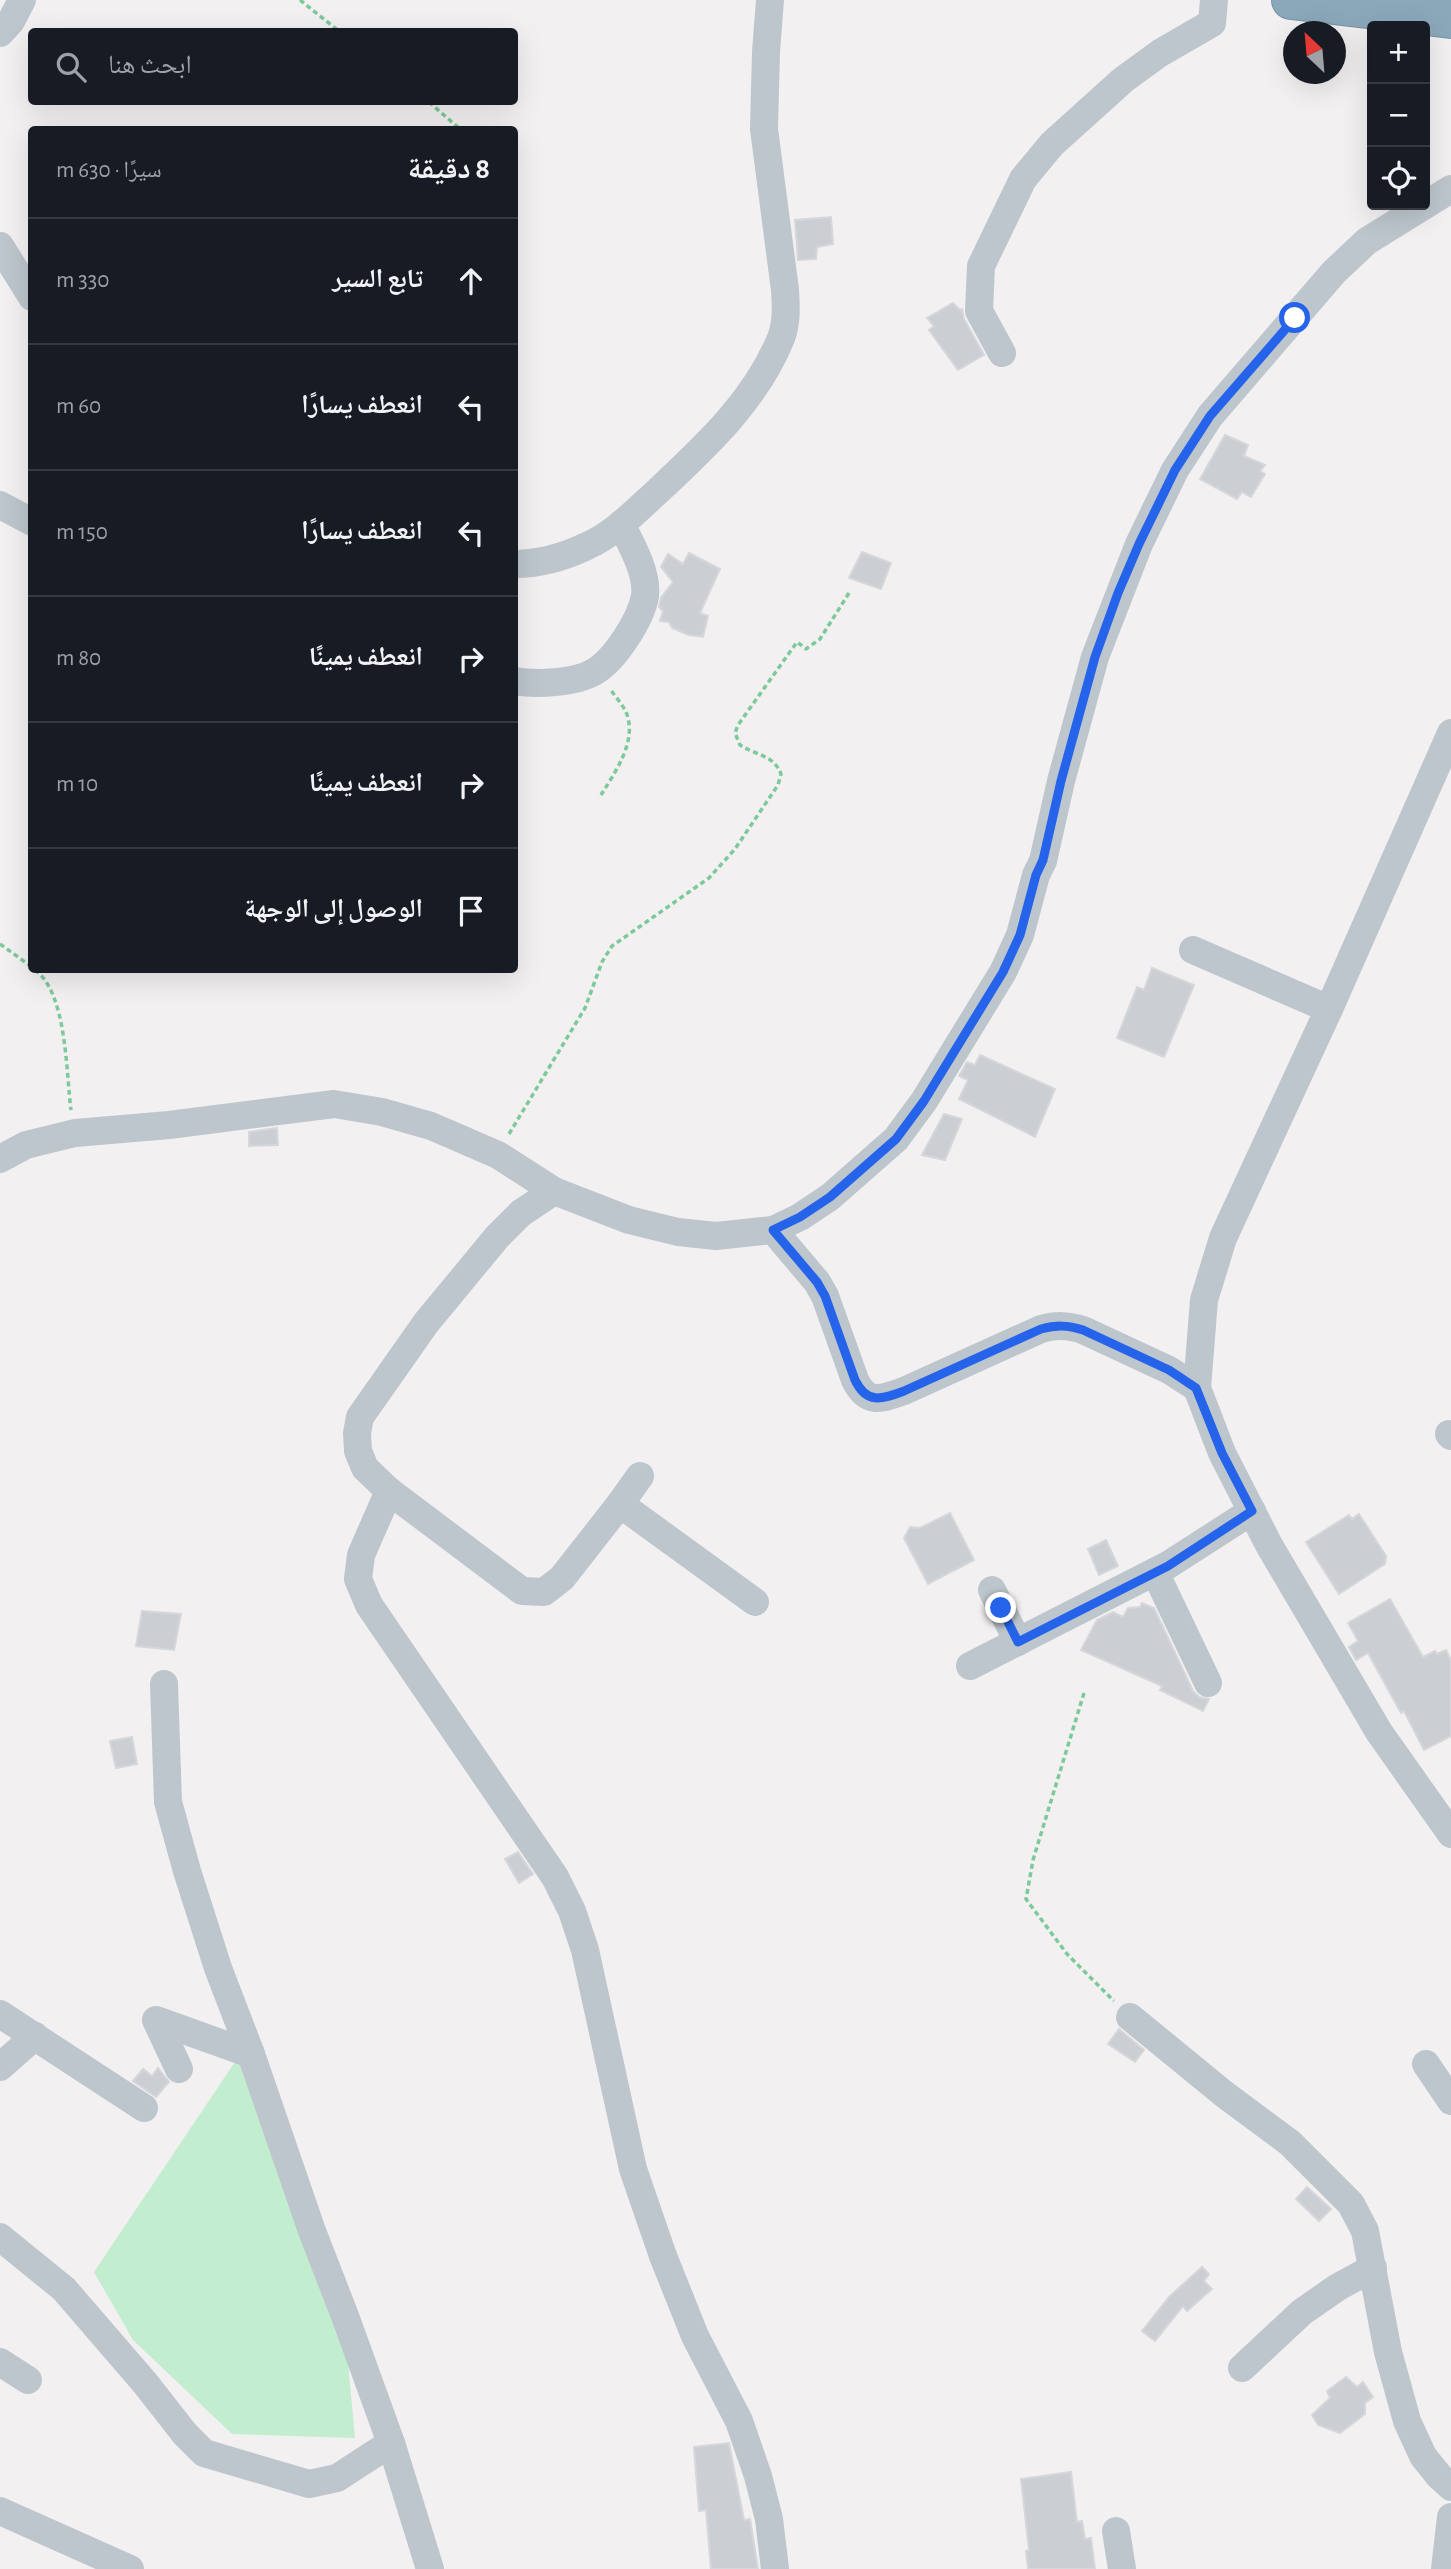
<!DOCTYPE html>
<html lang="ar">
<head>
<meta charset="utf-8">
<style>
  :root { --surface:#171b24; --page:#242831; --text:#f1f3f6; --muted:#9ea1a6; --line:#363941 }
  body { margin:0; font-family:"Alegreya Sans","Noto Naskh Arabic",sans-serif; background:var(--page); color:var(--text); direction:rtl }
  .controls { position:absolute; right:21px; top:21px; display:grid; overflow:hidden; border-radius:7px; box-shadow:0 7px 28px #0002 }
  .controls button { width:63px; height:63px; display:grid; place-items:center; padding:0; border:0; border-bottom:2px solid var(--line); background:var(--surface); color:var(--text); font:35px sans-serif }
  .compass { position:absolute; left:1283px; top:21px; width:63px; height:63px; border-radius:50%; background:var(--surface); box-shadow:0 7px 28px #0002; rotate:334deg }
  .stop { position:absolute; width:21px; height:21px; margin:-16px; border:5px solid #2563eb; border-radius:50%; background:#fff }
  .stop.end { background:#2563eb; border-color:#fff; box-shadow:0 2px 7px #0008 }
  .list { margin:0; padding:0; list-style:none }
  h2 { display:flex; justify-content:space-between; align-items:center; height:91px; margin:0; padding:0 28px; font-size:30px }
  h2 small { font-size:23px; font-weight:400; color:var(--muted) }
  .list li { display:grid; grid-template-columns:46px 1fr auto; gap:21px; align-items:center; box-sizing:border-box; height:126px; padding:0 28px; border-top:2px solid var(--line) }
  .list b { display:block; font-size:26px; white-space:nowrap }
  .list em { font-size:23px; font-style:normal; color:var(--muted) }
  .icon { flex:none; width:38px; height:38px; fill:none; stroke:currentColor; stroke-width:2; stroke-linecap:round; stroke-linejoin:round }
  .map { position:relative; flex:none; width:1451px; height:2569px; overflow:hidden; direction:ltr }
  .search { position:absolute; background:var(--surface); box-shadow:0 7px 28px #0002; left:28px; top:28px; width:490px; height:77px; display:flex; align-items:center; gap:18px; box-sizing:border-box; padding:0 24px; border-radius:7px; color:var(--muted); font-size:26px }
  .panel { position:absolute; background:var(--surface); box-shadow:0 7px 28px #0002; left:28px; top:126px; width:490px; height:847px; border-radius:7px; direction:rtl }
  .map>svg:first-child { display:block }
</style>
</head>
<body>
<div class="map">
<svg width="1451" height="2569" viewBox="0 0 1451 2569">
  <rect width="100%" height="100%" fill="#f3f0f1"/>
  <polygon fill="#c2edce" points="243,2050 343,2310 355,2438 232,2434 133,2340 94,2272"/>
  <g fill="#cbced2" stroke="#d5d7db" stroke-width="2">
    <polygon points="831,217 833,244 817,247 816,259 798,260 795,220"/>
    <polygon points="953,303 960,310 962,309 964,319 984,355 958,370 929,330 934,326 927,318"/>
    <polygon points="1225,435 1248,445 1244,456 1265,465 1260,471 1265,474 1251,497 1242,492 1237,499 1200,479"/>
    <polygon points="862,552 891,563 881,589 849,578"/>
    <polygon points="689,553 720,569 700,613 708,616 703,637 689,635 672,628 669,622 660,621 663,611 659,607 661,598 673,582 661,567 668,554 683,564"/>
    <polygon points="1152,968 1194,985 1164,1057 1117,1038 1137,987 1144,990"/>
    <polygon points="980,1055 1055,1089 1035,1137 959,1099 968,1080 959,1076 967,1062 975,1065"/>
    <polygon points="944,1114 962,1119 945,1160 922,1155"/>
    <polygon points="277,1128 278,1145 249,1146 249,1132"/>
    <polygon points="950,1513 974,1560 928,1584 904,1538 910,1527 920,1528"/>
    <polygon points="1359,1514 1386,1556 1385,1564 1339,1594 1306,1542 1349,1515 1352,1519"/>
    <polygon points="1106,1540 1118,1566 1099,1575 1088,1549"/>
    <polygon points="1390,1599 1423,1657 1435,1651 1437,1654 1446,1650 1451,1660 1451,1736 1424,1750 1404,1711 1401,1713 1368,1653 1356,1660 1349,1647 1358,1641 1348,1623"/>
    <polygon points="1142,1603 1154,1608 1193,1691 1199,1697 1209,1699 1203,1711 1160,1690 1162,1686 1081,1650 1097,1620 1113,1612 1123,1617 1128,1608 1140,1607"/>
    <polygon points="142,1611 181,1614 174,1650 136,1646"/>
    <polygon points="132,1737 137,1764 116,1768 110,1741"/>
    <polygon points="518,1852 533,1874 519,1883 505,1859"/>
    <polygon points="1119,2029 1144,2050 1135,2062 1108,2044"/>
    <polygon points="158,2068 169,2082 156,2097 133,2081 143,2069 152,2076"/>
    <polygon points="1307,2187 1331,2209 1319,2221 1296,2199"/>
    <polygon points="1202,2267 1209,2274 1204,2281 1212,2289 1187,2311 1183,2306 1155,2341 1142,2331 1169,2297"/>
    <polygon points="1346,2377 1357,2387 1363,2382 1373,2397 1365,2403 1365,2414 1340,2433 1318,2425 1312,2415 1330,2398 1327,2391"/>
    <polygon points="729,2443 744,2520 750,2519 758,2569 711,2569 706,2510 699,2511 694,2447"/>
    <polygon points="1071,2472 1077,2522 1082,2521 1085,2539 1091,2538 1095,2569 1028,2569 1026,2551 1029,2550 1021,2479"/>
  </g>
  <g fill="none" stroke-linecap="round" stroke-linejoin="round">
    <g stroke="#7793a7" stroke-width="40">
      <polyline id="highway" points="1291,0 1451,19"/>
    </g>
    <g stroke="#7cc99a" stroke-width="3.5" stroke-dasharray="5 3.5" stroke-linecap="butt">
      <polyline points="300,0 340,32"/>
      <polyline points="429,102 461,130"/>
      <path d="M601 795C615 772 638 741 626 712 622 704 615 696 610 689"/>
      <polyline points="0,944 32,967"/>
      <path d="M35 970C67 993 66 1072 71 1110"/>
      <path d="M509 1134 585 1008 602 962 612 946 709 878 735 849 778 785 781 774C774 755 755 755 740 745L735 733 738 725 797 642 806 649 820 639 849 593"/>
      <polyline points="1084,1693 1033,1860 1026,1899 1067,1954 1114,2001"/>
    </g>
    <g stroke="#bdc6cc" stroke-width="28">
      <polyline points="0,33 11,21 22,0"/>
      <polyline points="0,246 32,297"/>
      <polyline points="1002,353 979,311 981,266 1023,179 1052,144 1123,80 1160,53 1212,23 1214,0"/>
      <polyline points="0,505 32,522"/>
      <path d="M514 564C539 564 564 557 587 546 614 534 636 511 658 491 706 446 756 400 781 338 787 322 786 306 785 290L764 129 766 52 770 0"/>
      <path d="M514 681C536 685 575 683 594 672 615 660 641 619 645 596 648 573 631 544 621 524"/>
      <polyline points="1451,733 1329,1009 1223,1238 1204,1300 1197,1388 1222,1453 1269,1545 1379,1732 1451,1834"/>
      <polyline points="1193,950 1329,1009"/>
      <polyline points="0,1159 26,1145 75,1133 169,1125 334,1104 382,1112 431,1126 498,1155 554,1191 629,1220 678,1232 716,1236 773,1230 800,1217 830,1197 896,1139 924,1101 1003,972 1020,935 1036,875 1043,861 1061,781 1095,657 1139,544 1175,470 1210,416 1334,272 1367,241 1451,189"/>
      <polyline points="554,1191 521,1213 497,1237 426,1323 360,1417 357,1433 358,1451 365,1468 389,1491 522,1591 544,1592 562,1578 620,1504 755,1602"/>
      <path d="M773 1230 817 1282 825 1296 855 1380C867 1405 881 1399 904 1391L1041 1329C1056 1325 1067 1325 1083 1330L1169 1370 1197 1388"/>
      <polyline points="1449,1434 1451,1436"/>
      <polyline points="389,1491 361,1555 358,1579 369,1605 555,1877 572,1911 585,1950 633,2169 663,2256 695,2336 739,2421 758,2476 769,2519 775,2569"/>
      <polyline points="620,1504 640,1476"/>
      <polyline points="1155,1572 1208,1683"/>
      <polyline points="992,1590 1018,1642"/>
      <polyline points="970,1666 1168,1565 1252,1511"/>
      <polyline points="164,1684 168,1802 187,1871 218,1968 251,2054 312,2231 345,2316 391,2443 430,2569"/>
      <polyline points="0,2014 144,2108"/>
      <polyline points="1130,2017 1224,2094 1290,2143 1351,2204 1365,2231 1388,2352 1407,2421 1423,2456 1439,2476 1451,2487"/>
      <polyline points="1426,2064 1451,2101"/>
      <polyline points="0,2067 35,2036"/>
      <polyline points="179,2069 156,2020 251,2054"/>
      <polyline points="0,2237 64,2289 145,2383 185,2434 204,2453 309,2484 337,2478 391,2443"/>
      <polyline points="0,2362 28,2380"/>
      <polyline points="1242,2368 1302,2312 1338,2287 1373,2268"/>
      <polyline points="0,2511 130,2569"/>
      <polyline points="1116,2531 1122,2569"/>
      <polyline points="1445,2569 1451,2517"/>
    </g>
    <use href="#highway" stroke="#8ba8bb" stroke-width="38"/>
  </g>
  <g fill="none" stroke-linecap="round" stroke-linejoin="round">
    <path stroke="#2563eb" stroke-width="9" d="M1001 1608 1018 1642 1168 1566 1252 1511 1222 1453 1196 1388 1169 1370 1083 1330C1067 1325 1056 1325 1041 1329L904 1391C882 1399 867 1405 855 1380L825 1296 817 1282 773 1230 800 1217 830 1197 896 1139 924 1101 1003 972 1020 935 1036 875 1043 860 1061 781 1095 657 1118 593 1139 544 1175 470 1210 416 1295 318"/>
  </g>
</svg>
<div class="controls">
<button>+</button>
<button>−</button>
<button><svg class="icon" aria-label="locate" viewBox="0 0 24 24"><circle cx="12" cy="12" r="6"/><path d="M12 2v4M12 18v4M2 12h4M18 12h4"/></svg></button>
</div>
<svg class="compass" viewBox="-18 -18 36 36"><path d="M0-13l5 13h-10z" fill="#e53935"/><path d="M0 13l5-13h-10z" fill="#9ea1a6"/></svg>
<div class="stop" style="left:1295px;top:318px"></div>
<div class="stop end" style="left:1001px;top:1608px"></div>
<div class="search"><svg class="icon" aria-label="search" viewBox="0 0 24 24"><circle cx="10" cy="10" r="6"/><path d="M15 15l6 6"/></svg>ابحث هنا</div>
<section class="panel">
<h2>8 دقيقة<small>سيرًا · 630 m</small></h2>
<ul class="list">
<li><svg class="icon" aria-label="ahead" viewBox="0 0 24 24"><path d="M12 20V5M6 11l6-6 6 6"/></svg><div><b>تابع السير</b></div><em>330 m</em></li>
<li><svg class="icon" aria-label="left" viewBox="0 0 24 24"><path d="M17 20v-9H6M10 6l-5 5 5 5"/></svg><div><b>انعطف يسارًا</b></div><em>60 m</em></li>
<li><svg class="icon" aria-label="left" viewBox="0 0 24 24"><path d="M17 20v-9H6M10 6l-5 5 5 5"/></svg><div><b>انعطف يسارًا</b></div><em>150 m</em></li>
<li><svg class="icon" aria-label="right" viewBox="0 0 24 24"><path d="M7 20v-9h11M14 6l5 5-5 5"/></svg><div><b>انعطف يمينًا</b></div><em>80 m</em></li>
<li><svg class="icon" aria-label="right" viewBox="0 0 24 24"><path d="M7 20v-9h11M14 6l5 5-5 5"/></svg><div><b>انعطف يمينًا</b></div><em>10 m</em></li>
<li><svg class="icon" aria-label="arrive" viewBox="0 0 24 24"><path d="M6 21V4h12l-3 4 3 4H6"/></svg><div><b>الوصول إلى الوجهة</b></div></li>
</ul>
</section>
</div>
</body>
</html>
